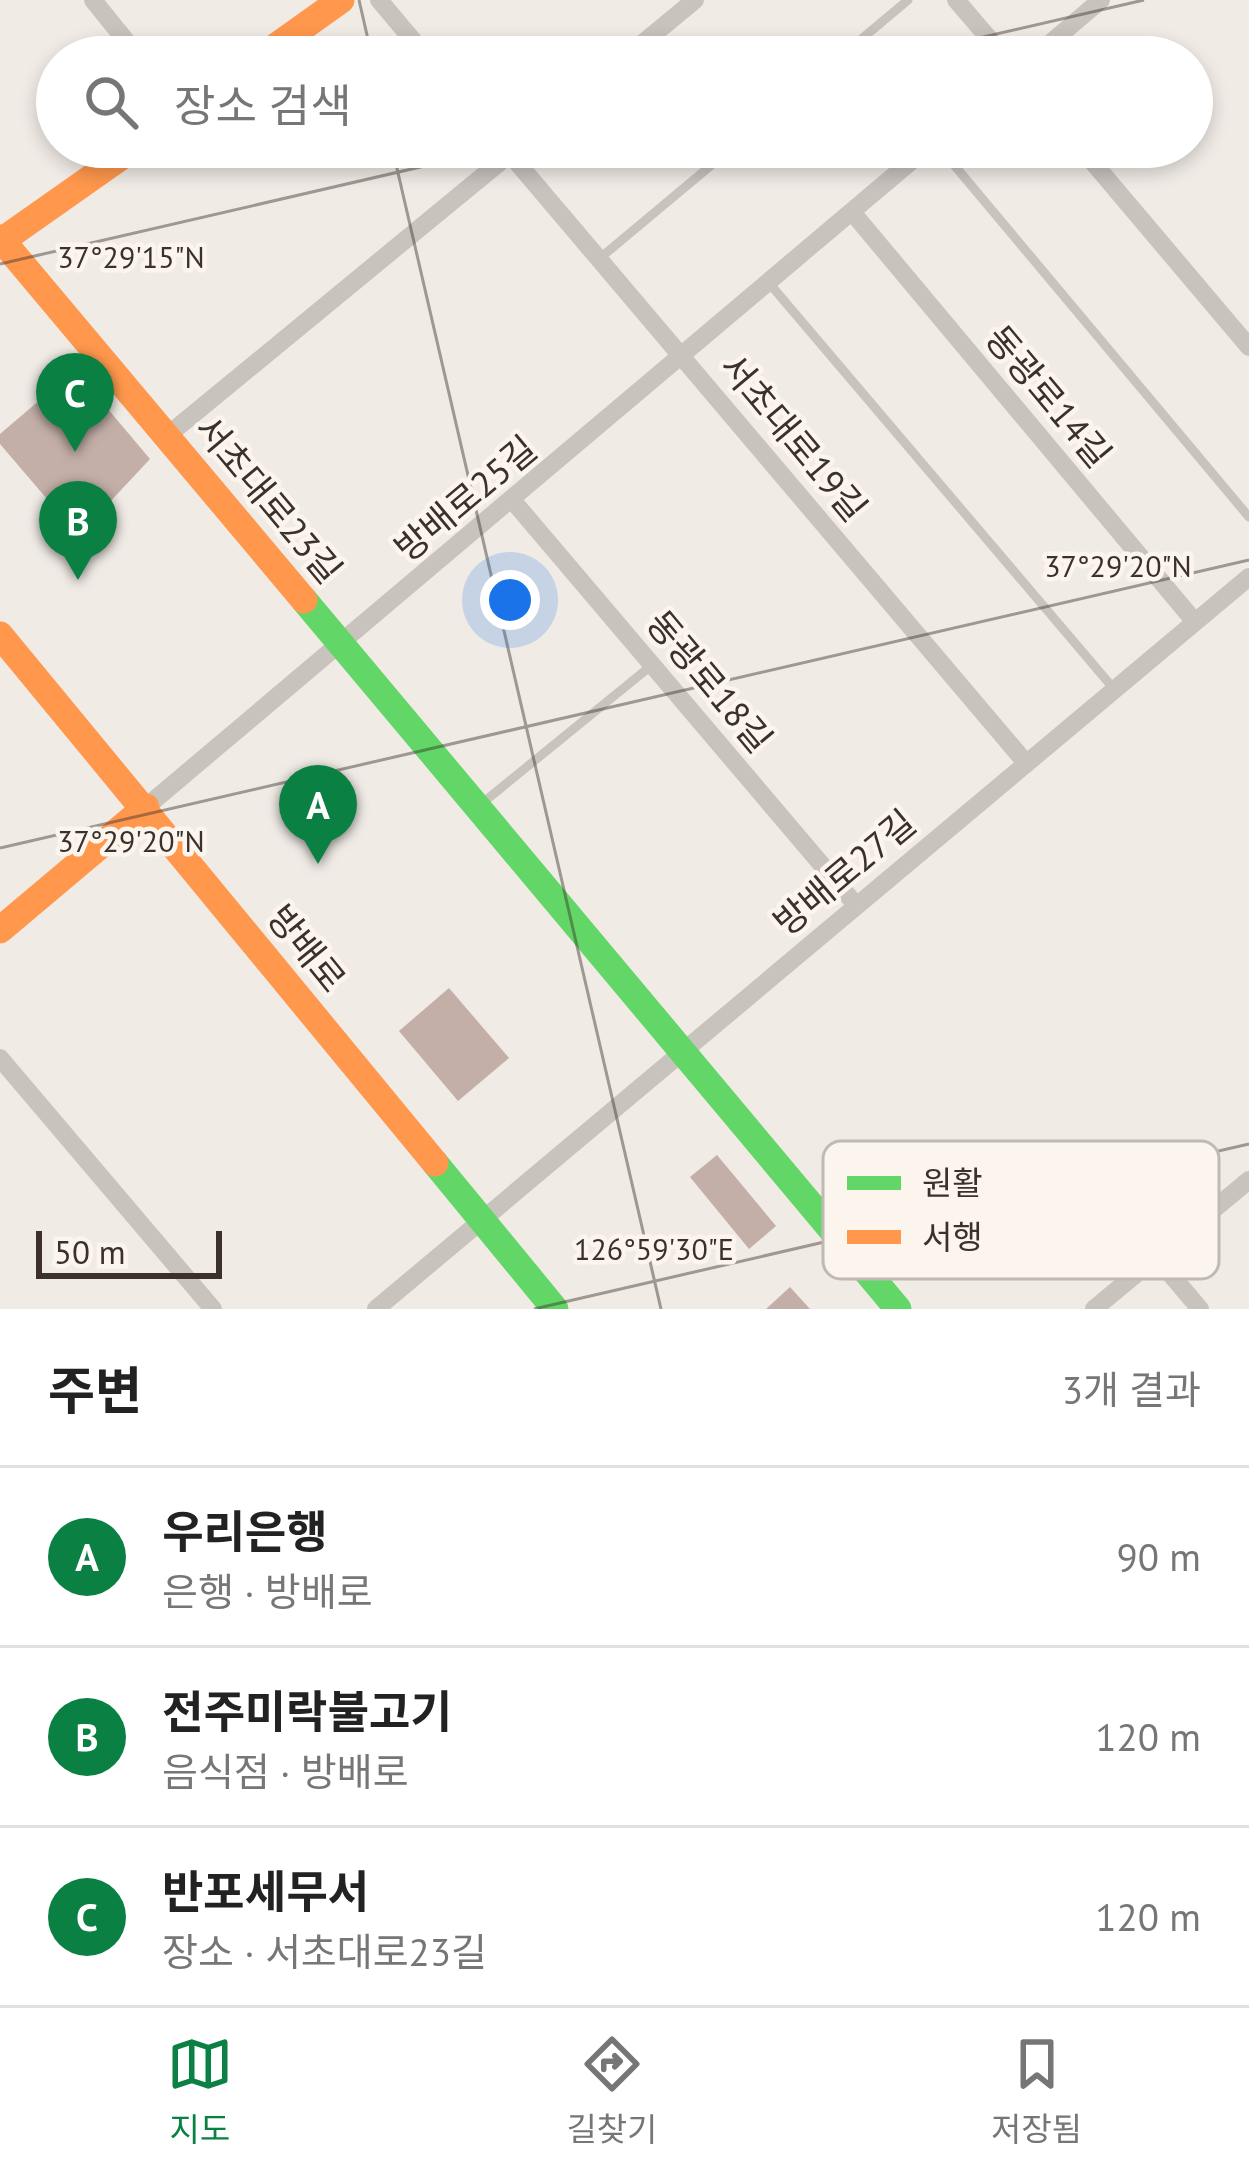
<!DOCTYPE html>
<html lang="ko">
<head>
<meta charset="utf-8">
<style>
  :root { --surface:#fff; --page:#f6f6f6; --text:#222; --muted:#767676; --line:#e0e0e0; --accent:#0b8043 }
  body { margin:0; font-family:"PT Sans","Noto Sans KR",sans-serif; background:var(--page); color:var(--text) }
  .scale { position:absolute; left:36px; bottom:30px; width:186px; box-sizing:border-box; padding-left:12px; border:6px solid #3b302b; border-top:0; font-size:33px; line-height:42px; white-space:nowrap; color:#3b302b; -webkit-text-stroke:9px #fbf5ee; paint-order:stroke }
  .you { position:absolute; left:510px; top:600px; width:42px; height:42px; margin:-30px; border:9px solid #fff; border-radius:50%; background:#1a73e8; box-shadow:0 0 0 18px #1a73e833 }
  .badge { display:grid; place-items:center; width:78px; height:78px; border-radius:50%; background:var(--accent); color:#fff; font-size:39px; font-weight:700 }
  .pin { position:absolute; translate:-50% -99px; filter:drop-shadow(0 3px 6px #0008) }
  .pin::after { content:''; position:absolute; top:63px; width:42px; height:36px; background:inherit; clip-path:polygon(0 0,100% 0,50% 100%) }
  .list { margin:0; padding:0; list-style:none }
  h2 { display:flex; justify-content:space-between; align-items:center; height:156px; margin:0; padding:0 48px; font-size:51px }
  h2 small { font-size:39px; font-weight:400; color:var(--muted) }
  .list li { display:grid; grid-template-columns:78px 1fr auto; gap:36px; align-items:center; box-sizing:border-box; height:180px; padding:0 48px; border-top:3px solid var(--line) }
  .list b { display:block; font-size:45px; white-space:nowrap }
  .list p { margin:0; font-size:39px; white-space:nowrap; color:var(--muted) }
  .list em { font-size:39px; font-style:normal; color:var(--muted) }
  .icon { flex:none; width:66px; height:66px; fill:none; stroke:currentColor; stroke-width:2; stroke-linecap:round; stroke-linejoin:round }
  .map { position:relative; flex:none; width:1249px; height:1309px; overflow:hidden }
  .search { position:absolute; background:var(--surface); box-shadow:0 6px 18px #0003; left:36px; right:36px; top:36px; height:132px; display:flex; align-items:center; gap:30px; box-sizing:border-box; padding:0 42px; border-radius:66px; color:var(--muted); font-size:45px }
  .sheet { height:696px; background:var(--surface) }
  nav { display:flex; justify-content:space-around; align-items:center; box-sizing:border-box; height:168px; border-top:3px solid var(--line); background:var(--surface); font-size:33px; color:var(--muted) }
  nav a { display:grid; justify-items:center; gap:6px }
  nav .on { color:var(--accent) }
  .map>svg:first-child { display:block }
</style>
</head>
<body>
<div class="map">
<svg width="1249" height="1309" viewBox="0 0 1249 1309">
  <rect width="100%" height="100%" fill="#f0ebe5"/>
  <g fill="#c3afa7">
    <polygon points="75,370 150,459 107,505 103,500 71,527 0,444 0,434"/>
    <polygon points="449,988 509,1058 458,1101 399,1031"/>
    <polygon points="717,1155 776,1226 749,1249 690,1177"/>
    <polygon points="790,1287 810,1309 766,1309"/>
  </g>
  <g fill="none" stroke-linecap="round" stroke-linejoin="round">
    <g stroke="#c9c3be" stroke-width="9">
      <polyline points="840,57 908,0"/>
      <polyline points="939,147 1249,517"/>
      <polyline points="599,259 733,147"/>
      <polyline points="769,283 1114,689"/>
      <polyline points="480,805 652,665"/>
    </g>
    <g stroke="#c9c3be" stroke-width="18">
      <polyline points="93,0 139,57"/>
      <polyline points="379,0 427,57"/>
      <polyline points="956,0 1005,57"/>
      <polyline points="626,57 695,0"/>
      <polyline points="1034,57 1101,0"/>
      <polyline points="504,147 1026,763"/>
      <polyline points="1080,147 1249,347"/>
      <polyline points="852,212 1195,622"/>
      <polyline points="168,435 517,148"/>
      <polyline points="513,501 856,905"/>
      <polyline points="146,807 928,147"/>
      <polyline points="0,1058 213,1309"/>
      <polyline points="1156,1257 1200,1309"/>
      <polyline points="376,1309 1249,577"/>
      <polyline points="1094,1309 1249,1180"/>
    </g>
    <g stroke="#63d668" stroke-width="27">
      <polyline points="304,600 898,1309"/>
      <polyline points="435,1163 555,1309"/>
    </g>
    <g stroke="#ff974d" stroke-width="27">
      <polyline points="261,57 341,0"/>
      <polyline points="0,238 304,600"/>
      <polyline points="0,242 135,147"/>
      <polyline points="0,635 435,1163"/>
      <polyline points="0,930 146,807"/>
    </g>
  </g>
  <path fill="none" stroke="#3b302b" stroke-width="3" stroke-opacity="0.45" d="M359 0 372 57M897 57 1144 0M392 147 661 1309M0 264 507 147M0 848 1249 560M534 1309 1249 1144"/>
  <g text-anchor="middle" dominant-baseline="central" stroke-width="9" stroke-linejoin="round" paint-order="stroke">
    <g font-size="36" fill="#3b302b" stroke="#fbf5ee">
      <text transform="translate(1049 396) rotate(50)">동광로14길</text>
      <text transform="translate(794 437) rotate(50)">서초대로19길</text>
      <text transform="translate(465 498) rotate(-40)">방배로25길</text>
      <text transform="translate(269 499) rotate(50)">서초대로23길</text>
      <text transform="translate(710 681) rotate(50)">동광로18길</text>
      <text transform="translate(844 872) rotate(-40)">방배로27길</text>
      <text transform="translate(307 948) rotate(51)">방배로</text>
    </g>
  </g>
  <rect x="823" y="1141" width="396" height="138" rx="18" fill="#fbf5ee" stroke="#c1bab4" stroke-width="3"/>
  <rect x="847" y="1176" width="54" height="14" fill="#63d668"/>
  <rect x="847" y="1230" width="54" height="14" fill="#ff974d"/>
  <g font-size="33" fill="#3b302b">
    <text x="922" y="1195">원활</text>
    <text x="922" y="1249">서행</text>
  </g>
  <g font-size="30" text-anchor="middle" fill="#3b302b" stroke="#fbf5ee" stroke-width="9" stroke-linejoin="round" paint-order="stroke">
    <text x="131" y="268">37°29'15"N</text>
    <text x="1118" y="577">37°29'20"N</text>
    <text x="131" y="852">37°29'20"N</text>
    <text x="654" y="1260">126°59'30"E</text>
  </g>
</svg>
<div class="scale">50 m</div>
<div class="you"></div>
<div class="pin badge" style="left:318px;top:864px">A</div>
<div class="pin badge" style="left:78px;top:580px">B</div>
<div class="pin badge" style="left:75px;top:452px">C</div>
<div class="search"><svg class="icon" aria-label="search" viewBox="0 0 24 24"><circle cx="10" cy="10" r="6"/><path d="M15 15l6 6"/></svg>장소 검색</div>
</div>
<section class="sheet">
<h2>주변<small>3개 결과</small></h2>
<ul class="list">
<li><span class="badge">A</span><div><b>우리은행</b><p>은행 · 방배로</p></div><em>90 m</em></li>
<li><span class="badge">B</span><div><b>전주미락불고기</b><p>음식점 · 방배로</p></div><em>120 m</em></li>
<li><span class="badge">C</span><div><b>반포세무서</b><p>장소 · 서초대로23길</p></div><em>120 m</em></li>
</ul>
</section>
<nav>
<a class="on"><svg class="icon" aria-label="map" viewBox="0 0 24 24"><path d="M3 6l6-2 6 2 6-2v14l-6 2-6-2-6 2zM9 4v14M15 6v14"/></svg>지도</a>
<a><svg class="icon" aria-label="directions" viewBox="0 0 24 24"><path d="M12 3l9 9-9 9-9-9zM9 14v-3h6M13 9l2 2-2 2"/></svg>길찾기</a>
<a><svg class="icon" aria-label="saved" viewBox="0 0 24 24"><path d="M7 4h10v16l-5-4-5 4z"/></svg>저장됨</a>
</nav>
</body>
</html>
